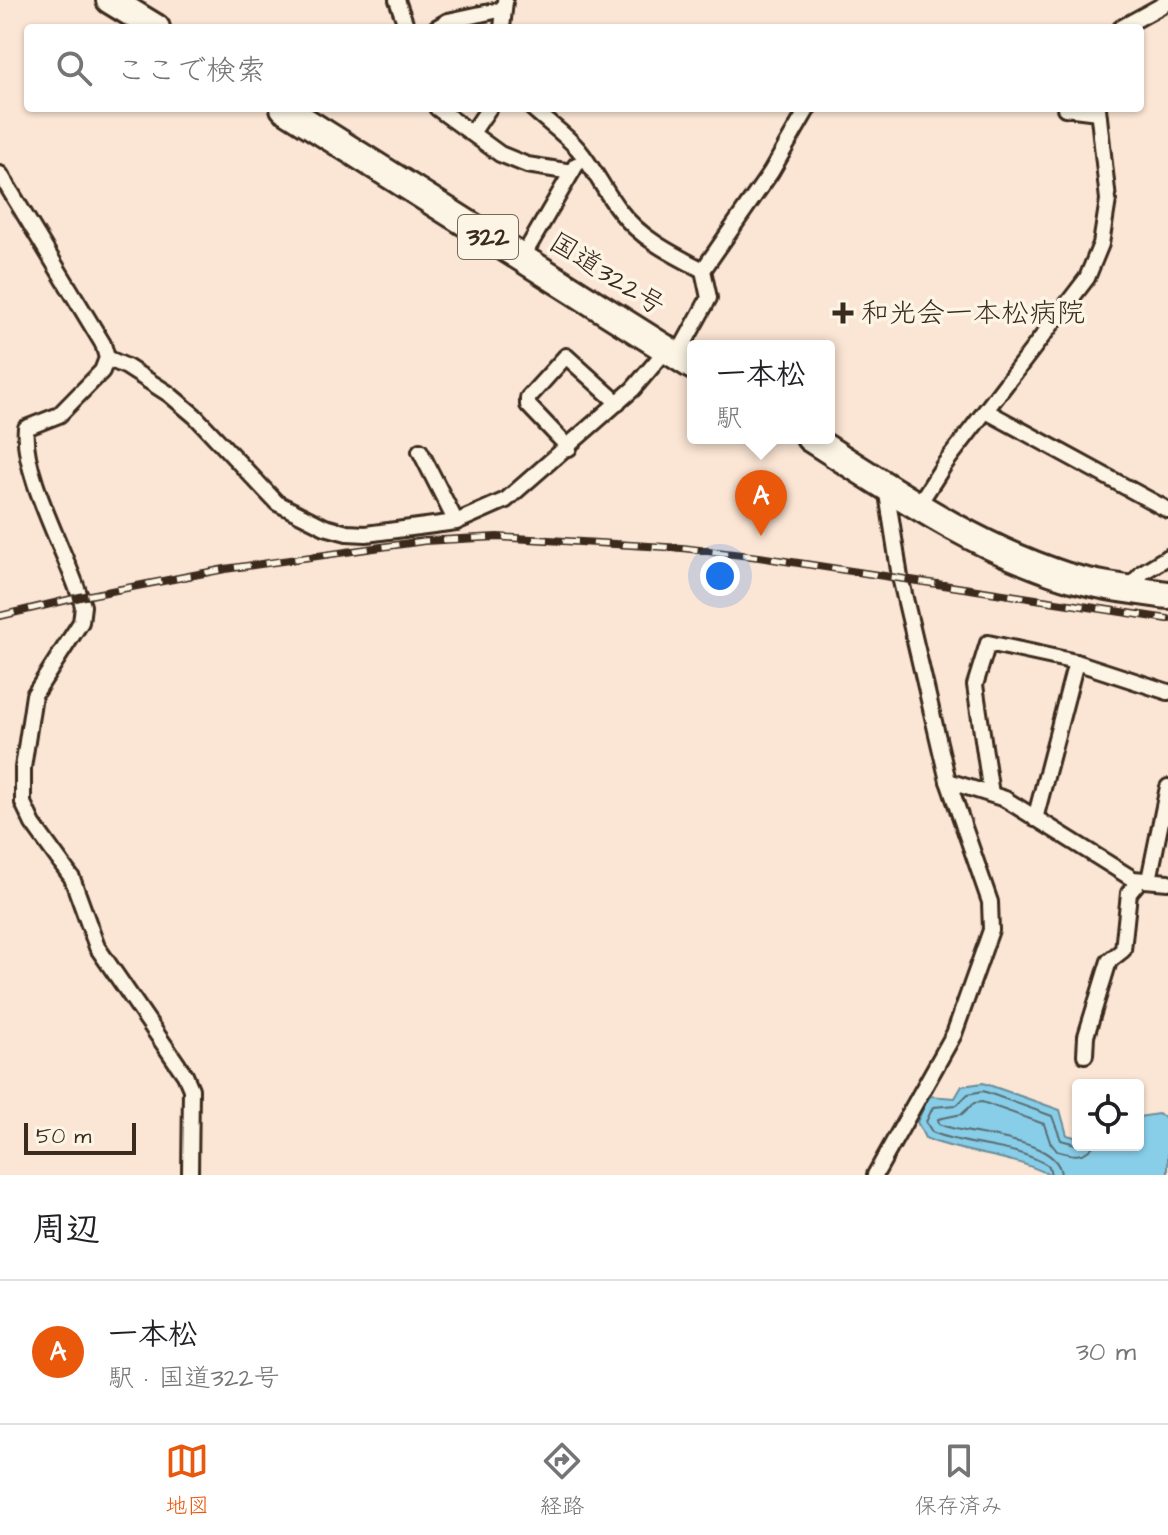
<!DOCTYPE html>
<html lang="ja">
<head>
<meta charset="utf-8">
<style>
  :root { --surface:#fff; --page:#f2f2f2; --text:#202124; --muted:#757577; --line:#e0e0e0; --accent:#ea580c }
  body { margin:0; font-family:"Architects Daughter","Klee One",sans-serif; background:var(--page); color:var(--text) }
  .controls { position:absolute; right:24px; bottom:24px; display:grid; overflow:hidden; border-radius:8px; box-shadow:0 2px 6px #0004 }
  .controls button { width:72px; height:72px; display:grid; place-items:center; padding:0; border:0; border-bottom:2px solid var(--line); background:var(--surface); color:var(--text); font:40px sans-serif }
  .scale { position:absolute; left:24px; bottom:20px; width:112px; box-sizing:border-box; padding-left:8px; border:4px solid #3b2a1e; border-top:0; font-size:22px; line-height:28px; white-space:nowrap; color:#3b2a1e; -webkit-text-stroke:6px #fcf5e5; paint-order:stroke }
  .you { position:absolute; left:720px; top:576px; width:28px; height:28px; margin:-20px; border:6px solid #fff; border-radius:50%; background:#1a73e8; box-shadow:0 0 0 12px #1a73e833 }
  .badge { display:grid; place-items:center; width:52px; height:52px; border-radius:50%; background:var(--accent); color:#fff; font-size:26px; font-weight:700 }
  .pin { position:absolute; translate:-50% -66px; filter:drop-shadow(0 2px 4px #0008) }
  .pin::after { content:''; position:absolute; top:42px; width:28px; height:24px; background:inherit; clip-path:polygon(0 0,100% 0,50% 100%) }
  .popup { position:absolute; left:687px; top:340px; width:148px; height:104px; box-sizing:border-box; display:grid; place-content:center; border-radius:8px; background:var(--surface); filter:drop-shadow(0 2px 6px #0005); font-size:26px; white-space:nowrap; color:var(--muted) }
  .popup b { font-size:30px; color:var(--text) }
  .popup::after { content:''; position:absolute; left:50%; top:100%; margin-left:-16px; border:16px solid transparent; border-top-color:var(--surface) }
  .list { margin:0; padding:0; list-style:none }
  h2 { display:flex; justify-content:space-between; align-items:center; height:104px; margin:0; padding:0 32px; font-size:34px }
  h2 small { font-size:26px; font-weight:400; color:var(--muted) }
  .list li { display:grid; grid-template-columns:52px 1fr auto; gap:24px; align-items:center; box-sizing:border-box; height:144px; padding:0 32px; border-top:2px solid var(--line) }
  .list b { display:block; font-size:30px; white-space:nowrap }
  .list p { margin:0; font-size:26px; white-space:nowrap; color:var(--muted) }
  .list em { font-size:26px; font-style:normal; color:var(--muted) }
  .icon { flex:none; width:44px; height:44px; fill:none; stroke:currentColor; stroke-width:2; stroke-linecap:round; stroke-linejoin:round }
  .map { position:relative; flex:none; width:1168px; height:1175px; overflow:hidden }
  .search { position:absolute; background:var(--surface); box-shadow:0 2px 6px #0004; left:24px; right:24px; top:24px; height:88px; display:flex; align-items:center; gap:20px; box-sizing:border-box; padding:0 28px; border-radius:8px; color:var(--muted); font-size:30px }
  .sheet { height:248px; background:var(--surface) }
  nav { display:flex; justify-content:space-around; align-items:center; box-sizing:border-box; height:112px; border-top:2px solid var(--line); background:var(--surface); font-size:22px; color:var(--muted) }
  nav a { display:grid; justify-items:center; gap:4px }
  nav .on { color:var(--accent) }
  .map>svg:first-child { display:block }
</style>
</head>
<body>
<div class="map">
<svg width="1168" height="1175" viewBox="0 0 1168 1175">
  <rect width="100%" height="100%" fill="#fbe5d4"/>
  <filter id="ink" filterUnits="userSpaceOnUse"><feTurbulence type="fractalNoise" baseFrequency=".0125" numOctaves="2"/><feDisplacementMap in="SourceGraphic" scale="16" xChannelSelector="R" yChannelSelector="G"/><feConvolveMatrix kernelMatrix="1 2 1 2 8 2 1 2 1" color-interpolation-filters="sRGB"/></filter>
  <g filter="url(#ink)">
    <path fill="#88cee9" stroke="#698c98" stroke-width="2" d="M983 1083 1060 1110 1067 1135 1078 1138V1145H1138V1117L1158 1114 1168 1118V1175H1050C1009 1154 965 1155 925 1138L917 1122 929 1096 955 1098 962 1086Z"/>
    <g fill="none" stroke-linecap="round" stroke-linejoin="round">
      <g stroke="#5a6c6f" stroke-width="2">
        <path d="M1051 1175 1049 1166C1014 1144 969 1148 932 1132L926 1122 933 1107 957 1105 968 1094 983 1091 1052 1116 1061 1140 1079 1145"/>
        <path d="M1061 1175C1059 1136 967 1137 939 1124L938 1119 962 1114 974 1103 982 1102 1044 1124 1050 1142 1057 1151C1071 1155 1083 1159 1094 1145"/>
      </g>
      <g stroke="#3b2a1e" stroke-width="20">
        <g id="street">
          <polyline points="397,0 407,28"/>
          <polyline points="436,28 448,21 504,9"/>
          <polyline points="502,28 505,1"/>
          <polyline points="1121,28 1168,2"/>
          <polyline points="437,108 500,154 527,165 572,172"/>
          <path d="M532 108C547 122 564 133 578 149 594 168 604 191 619 210 641 239 672 254 703 270"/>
          <polyline points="1065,108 1098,112"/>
          <polyline points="472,133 489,108"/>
          <path d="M0 174 103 344 107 358 102 371 59 415 26 428C21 475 69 557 83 606L81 622 34 695 23 768V803L33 824 72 878 97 947 185 1075 191 1089 190 1175"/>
          <polyline points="522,258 576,165"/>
          <polyline points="677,356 709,298 703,270 771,172 808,108"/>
          <polyline points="107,358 127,367 169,394 195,416 277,503 325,527 347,533 366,534 456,522 506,500 633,389 667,349"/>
          <polyline points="986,411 1168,510"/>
          <polyline points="569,448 528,405 528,398 566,356 618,403"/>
          <polyline points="420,451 456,522"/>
          <polyline points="917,507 944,465 1087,278 1101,244 1108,200 1098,108"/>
          <polyline points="1128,589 1143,572 1168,557"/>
          <polyline points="948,781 1005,799 1133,879 1168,882"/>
          <polyline points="991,794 975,685 988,643 1076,662 1168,692"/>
          <polyline points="1035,819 1076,662"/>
          <polyline points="1149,880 1168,787"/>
          <polyline points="1085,1055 1086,1036 1109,961 1123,950 1129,893 1139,881"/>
          <polyline points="875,1175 954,1034 991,930 990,902 948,781 900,577 886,487"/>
        </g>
      </g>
      <g stroke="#3b2a1e" stroke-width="32">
        <g id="highway">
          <polyline points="110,0 156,28"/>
          <polyline points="284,108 693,366"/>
          <path d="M810 438C892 490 972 546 1065 576 1098 586 1134 590 1168 595"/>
        </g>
      </g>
      <use href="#street" stroke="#fcf5e5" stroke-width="14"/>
      <use href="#highway" stroke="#fcf5e5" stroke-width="26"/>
      <g stroke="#3b2a1e" stroke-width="8">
        <polyline id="rail" points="0,616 80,597 225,569 424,541 497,537 682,548 759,557 1168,619"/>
      </g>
      <use href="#rail" stroke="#fcf5e5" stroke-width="5" stroke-dasharray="15" stroke-linecap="butt"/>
    </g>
  </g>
  <path fill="#3b2a1e" stroke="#fcf5e5" stroke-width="3" d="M839 301h8v8h8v8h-8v8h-8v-8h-8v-8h8z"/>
  <g text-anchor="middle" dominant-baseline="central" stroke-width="7" stroke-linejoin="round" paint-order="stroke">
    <rect fill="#fcf5e5" stroke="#75675a" stroke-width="2" x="458" y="215" width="60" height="44" rx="6"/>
    <g font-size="26" font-weight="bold" fill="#3b2a1e">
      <text x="488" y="237">322</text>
    </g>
    <g font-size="28" fill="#3b2a1e" stroke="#fcf5e5">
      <text transform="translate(607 274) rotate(32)">国道322号</text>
    </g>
    <g font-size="28" fill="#3b2a1e" stroke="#fcf5e5" text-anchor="start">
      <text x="861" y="313">和光会一本松病院</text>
    </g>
  </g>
</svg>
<div class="controls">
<button><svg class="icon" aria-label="locate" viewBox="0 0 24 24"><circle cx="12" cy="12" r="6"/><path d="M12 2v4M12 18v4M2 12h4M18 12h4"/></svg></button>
</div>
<div class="scale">50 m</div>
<div class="you"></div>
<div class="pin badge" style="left:761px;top:536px">A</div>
<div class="popup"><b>一本松</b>駅</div>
<div class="search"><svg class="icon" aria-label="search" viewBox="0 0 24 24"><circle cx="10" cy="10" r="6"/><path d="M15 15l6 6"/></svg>ここで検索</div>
</div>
<section class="sheet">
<h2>周辺<small></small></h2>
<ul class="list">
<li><span class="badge">A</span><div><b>一本松</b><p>駅 · 国道322号</p></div><em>30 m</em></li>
</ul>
</section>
<nav>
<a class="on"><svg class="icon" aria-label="map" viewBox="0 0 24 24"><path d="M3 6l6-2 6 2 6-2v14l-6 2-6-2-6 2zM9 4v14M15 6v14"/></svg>地図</a>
<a><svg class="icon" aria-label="directions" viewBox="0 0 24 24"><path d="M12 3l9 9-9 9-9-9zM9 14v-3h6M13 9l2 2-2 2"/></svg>経路</a>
<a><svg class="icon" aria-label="saved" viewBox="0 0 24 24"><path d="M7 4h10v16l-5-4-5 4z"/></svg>保存済み</a>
</nav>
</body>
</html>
